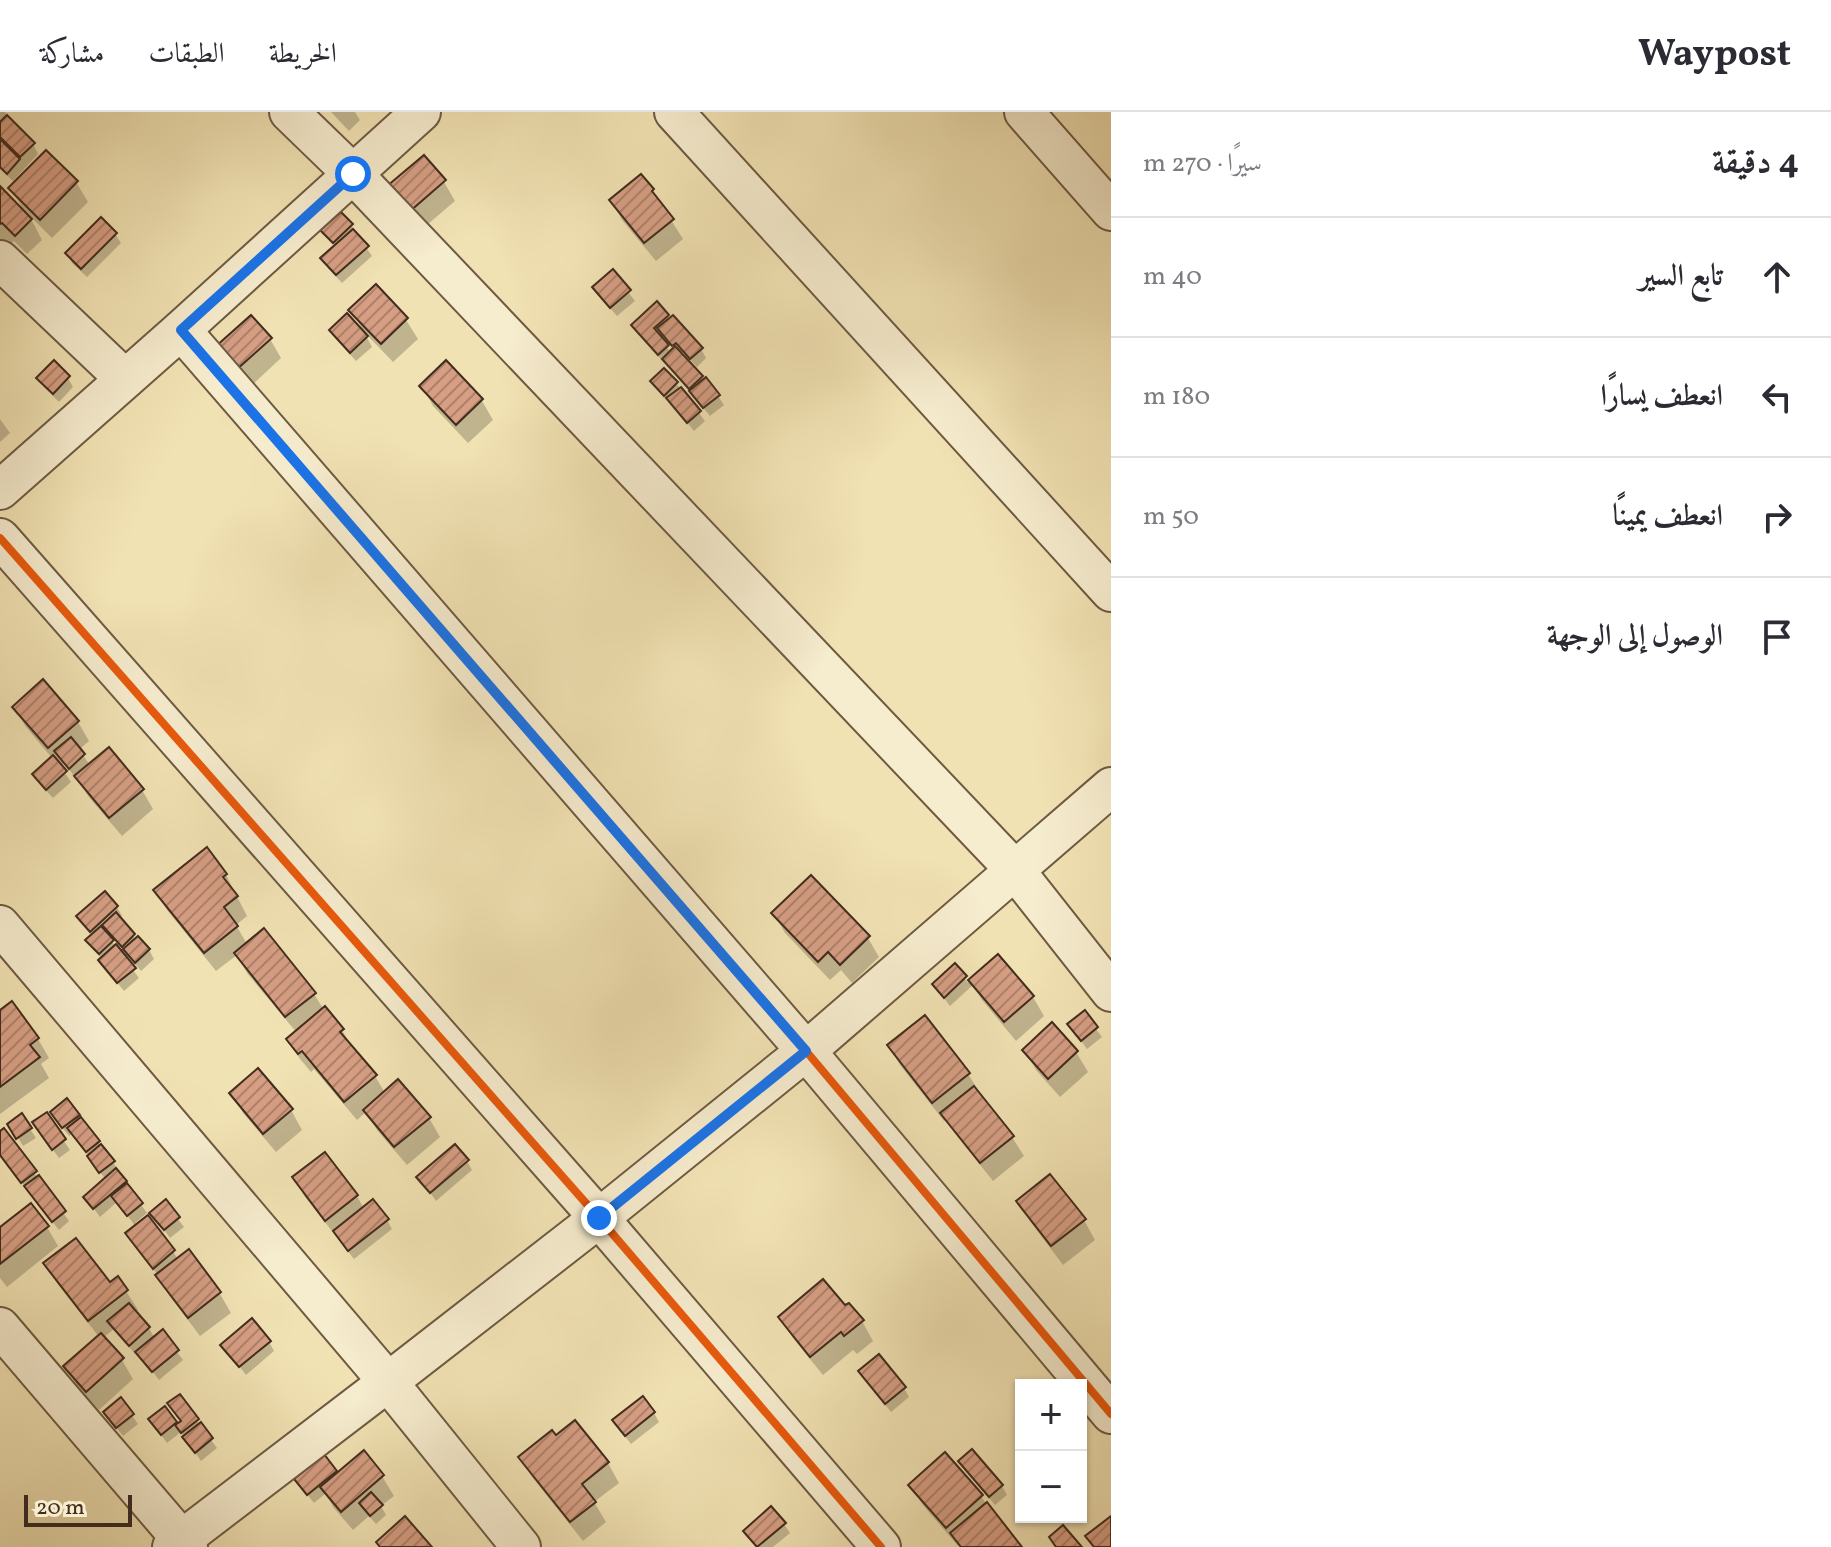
<!DOCTYPE html>
<html lang="ar">
<head>
<meta charset="utf-8">
<style>
  :root { --surface:#fff; --page:#f7f7f7; --text:#2b2b33; --muted:#7c7c81; --line:#e1e1e2 }
  body { margin:0; font-family:Vollkorn,Amiri,serif; background:var(--page); color:var(--text); direction:rtl }
  .controls { position:absolute; right:24px; bottom:24px; display:grid; overflow:hidden; border-radius:0px; box-shadow:0 2px 6px #0004 }
  .controls button { width:72px; height:72px; display:grid; place-items:center; padding:0; border:0; border-bottom:2px solid var(--line); background:var(--surface); color:var(--text); font:40px sans-serif }
  .scale { position:absolute; left:24px; bottom:20px; width:108px; box-sizing:border-box; padding-left:8px; border:4px solid #422c1d; border-top:0; font-size:22px; line-height:28px; white-space:nowrap; color:#422c1d; -webkit-text-stroke:6px #f6ecce; paint-order:stroke }
  .stop { position:absolute; width:24px; height:24px; margin:-18px; border:6px solid #1a73e8; border-radius:50%; background:#fff }
  .stop.end { background:#1a73e8; border-color:#fff; box-shadow:0 2px 8px #0008 }
  .list { margin:0; padding:0; list-style:none }
  h2 { display:flex; justify-content:space-between; align-items:center; height:104px; margin:0; padding:0 32px; font-size:34px }
  h2 small { font-size:26px; font-weight:400; color:var(--muted) }
  .list li { display:grid; grid-template-columns:52px 1fr auto; gap:24px; align-items:center; box-sizing:border-box; height:120px; padding:0 32px; border-top:2px solid var(--line) }
  .list b { display:block; font-size:30px; white-space:nowrap }
  .list em { font-size:26px; font-style:normal; color:var(--muted) }
  .icon { flex:none; width:44px; height:44px; fill:none; stroke:currentColor; stroke-width:2; stroke-linecap:round; stroke-linejoin:round }
  .map { position:relative; flex:none; width:1111px; height:1435px; overflow:hidden; direction:ltr }
  header { display:flex; align-items:center; gap:48px; box-sizing:border-box; height:112px; padding:0 40px; background:var(--surface); border-bottom:2px solid var(--line) }
  header strong { font-size:38px }
  nav { display:flex; gap:44px; margin-inline-start:auto; font-size:28px }
  main { display:flex }
  aside { flex:1; background:var(--surface) }
  .map>svg:first-child { display:block }
</style>
</head>
<body>
<header>
<strong>Waypost</strong>
<nav><a>الخريطة</a><a>الطبقات</a><a>مشاركة</a></nav>
</header>
<main>
<aside>
<h2>4 دقيقة<small>سيرًا · 270 m</small></h2>
<ul class="list">
<li><svg class="icon" aria-label="ahead" viewBox="0 0 24 24"><path d="M12 20V5M6 11l6-6 6 6"/></svg><div><b>تابع السير</b></div><em>40 m</em></li>
<li><svg class="icon" aria-label="left" viewBox="0 0 24 24"><path d="M17 20v-9H6M10 6l-5 5 5 5"/></svg><div><b>انعطف يسارًا</b></div><em>180 m</em></li>
<li><svg class="icon" aria-label="right" viewBox="0 0 24 24"><path d="M7 20v-9h11M14 6l5 5-5 5"/></svg><div><b>انعطف يمينًا</b></div><em>50 m</em></li>
<li><svg class="icon" aria-label="arrive" viewBox="0 0 24 24"><path d="M6 21V4h12l-3 4 3 4H6"/></svg><div><b>الوصول إلى الوجهة</b></div></li>
</ul>
</aside>
<div class="map">
<svg width="1111" height="1435" viewBox="0 0 1111 1435">
  <defs>
    <pattern id="building-hatch" width="6" height="6" patternUnits="userSpaceOnUse" patternTransform="scale(2)"><rect width="6" height="6" fill="#d69e83"/><path d="M-1 1l2-2M0 6l6-6M5 7l2-2" fill="none" stroke="#af816b"/></pattern>
  </defs>
  <rect width="100%" height="100%" fill="#f1e2b3"/>
  <filter id="stains"><feTurbulence type="fractalNoise" baseFrequency=".0025" numOctaves="4"/><feColorMatrix values="0 0 0 0 .2 0 0 0 0 .09 0 0 0 0 .02 0 0 0 .5 -.17"/></filter>
  <radialGradient id="worn" r=".72"><stop offset=".6" stop-color="#630" stop-opacity="0"/><stop offset="1" stop-color="#630" stop-opacity=".3"/></radialGradient>
  <g fill="#0003" fill-rule="evenodd">
    <polygon points="0,0 5,0 11,10 33,32 38,42 13,69 0,57"/>
    <polygon points="331,0 355,0 360,8 349,19"/>
    <polygon points="424,46 444,70 455,89 421,118 401,94"/>
    <polygon points="76,70 88,90 52,126 29,103 42,128 27,142 14,129 4,139 0,135 0,77 24,99 11,77"/>
    <polygon points="652,78 683,127 656,149 622,108 611,88"/>
    <polygon points="351,114 372,144 342,171 328,156 323,147 336,135 323,118"/>
    <polygon points="115,122 121,131 87,165 72,151 67,141"/>
    <polygon points="613,160 635,189 617,204 600,185 594,176"/>
    <polygon points="376,175 406,208 418,227 393,250 367,223 366,224 372,235 356,249 337,228 331,219 363,218 351,198"/>
    <path d="M667 204 670 208 701 237 706 246 697 255 682 239 679 242 718 284 724 293 710 304 665 250 664 251 639 222 634 213ZM663 222 675 237 671 241 659 225Z"/>
    <polygon points="270,227 281,246 248,277 229,255"/>
    <polygon points="446,251 482,289 493,308 468,331 433,294 422,274"/>
    <polygon points="39,266 68,266 73,275 59,290 44,275"/>
    <polygon points="652,269 676,271 705,309 694,319 671,291 658,278"/>
    <polygon points="0,307 10,321 0,330"/>
    <polygon points="14,595 78,610 89,629 79,638 90,653 142,678 153,697 122,724 88,684 76,664 75,665 64,651 60,654 71,670 53,686 40,672 34,663 52,646 26,615"/>
    <polygon points="207,738 226,763 247,804 236,813 247,832 314,882 324,898 342,918 353,937 375,964 385,981 429,1006 440,1025 407,1053 377,1018 366,1000 357,1008 314,957 311,960 300,947 289,928 297,921 247,861 237,843 216,859 167,798 156,779"/>
    <polygon points="117,795 122,804 119,807 136,828 149,838 154,847 141,859 112,825 110,827 139,866 124,879 106,857 102,847 93,837 88,828 93,824 79,805"/>
    <polygon points="774,802 868,826 879,845 852,871 841,858 830,868 785,821"/>
    <polygon points="998,845 1033,885 1044,904 1016,929 982,888 973,873 950,894 934,873 955,854 968,871"/>
    <polygon points="0,901 38,927 49,946 41,952 49,966 0,1002"/>
    <polygon points="1084,901 1102,925 1087,937 1070,913"/>
    <polygon points="889,934 968,962 980,981 1012,1025 1024,1044 993,1069 954,1020 947,1007 944,1009 900,953"/>
    <polygon points="1025,939 1076,940 1088,960 1060,985 1036,958"/>
    <polygon points="258,959 291,998 302,1018 276,1040 243,1001 232,981"/>
    <polygon points="46,1003 70,1038 59,1046 40,1020"/>
    <polygon points="78,1004 113,1050 129,1076 147,1101 135,1111 173,1139 178,1148 188,1140 220,1182 231,1201 200,1224 169,1183 158,1163 133,1131 136,1115 117,1090 100,1105 86,1086 106,1068 72,1022 69,1024 57,1009"/>
    <polygon points="10,1012 30,1017 36,1026 23,1034"/>
    <polygon points="4,1019 69,1109 59,1118 0,1043 0,1021"/>
    <polygon points="324,1043 357,1084 364,1097 387,1108 392,1117 354,1147 305,1085 294,1066"/>
    <polygon points="467,1049 472,1058 436,1089 419,1065"/>
    <polygon points="1019,1089 1084,1108 1095,1128 1063,1153 1030,1109"/>
    <polygon points="165,1090 184,1115 170,1126 152,1101"/>
    <polygon points="47,1115 58,1134 7,1175 0,1166 0,1118"/>
    <polygon points="46,1152 126,1179 138,1198 135,1201 149,1216 155,1227 162,1220 183,1248 159,1268 138,1240 135,1242 114,1217 103,1226 122,1248 133,1267 99,1298 77,1274 66,1254 99,1225 57,1171"/>
    <polygon points="845,1196 862,1209 873,1229 857,1242 853,1238 823,1263 792,1225 781,1205"/>
    <polygon points="269,1230 274,1239 246,1263 223,1233"/>
    <polygon points="866,1268 904,1276 909,1285 891,1300"/>
    <polygon points="179,1285 217,1336 201,1349 181,1320 167,1331 156,1316 164,1297 177,1314 183,1310"/>
    <polygon points="121,1288 138,1312 123,1324 111,1309"/>
    <polygon points="654,1301 659,1310 631,1332 620,1318"/>
    <polygon points="575,1310 608,1351 619,1371 594,1390 606,1410 583,1429 532,1365 521,1345 556,1326"/>
    <polygon points="961,1350 1002,1374 1007,1383 995,1393 966,1359"/>
    <polygon points="335,1360 337,1363 382,1364 394,1384 381,1394 386,1403 376,1412 369,1404 353,1418 333,1395 326,1381 314,1391 302,1376"/>
    <polygon points="911,1373 981,1384 988,1395 1020,1435 958,1434 922,1392"/>
    <polygon points="784,1412 790,1421 773,1435 756,1435 746,1419"/>
  </g>
  <g fill="url(#building-hatch)" stroke="#422c1d" stroke-width="2">
    <polygon points="7,3 35,31 20,45 0,25 0,10"/>
    <polygon points="0,27 20,47 7,62 0,55"/>
    <polygon points="46,38 78,69 40,108 8,76"/>
    <polygon points="424,43 446,68 409,100 387,74"/>
    <polygon points="641,62 654,77 652,79 674,107 644,131 609,88"/>
    <polygon points="0,74 32,107 15,124 2,111 0,112"/>
    <polygon points="341,100 353,112 333,131 320,118"/>
    <polygon points="101,105 117,121 81,157 65,141"/>
    <polygon points="353,117 369,134 336,163 320,146"/>
    <polygon points="613,157 631,178 610,196 592,175"/>
    <polygon points="376,172 408,206 381,232 348,198"/>
    <polygon points="657,189 669,203 654,216 669,233 658,243 631,213"/>
    <polygon points="347,201 368,224 350,241 329,218"/>
    <polygon points="251,203 272,226 236,258 215,235"/>
    <polygon points="673,203 703,236 690,247 676,231 672,234 657,216"/>
    <polygon points="675,234 703,264 689,277 662,247"/>
    <polygon points="54,248 70,264 53,282 36,266"/>
    <polygon points="446,248 483,287 456,313 419,274"/>
    <polygon points="664,256 678,270 664,284 650,269"/>
    <polygon points="706,265 720,283 703,296 689,279"/>
    <polygon points="681,275 701,299 687,311 666,286"/>
    <polygon points="43,567 79,609 48,636 12,595"/>
    <polygon points="71,625 85,642 69,657 54,639"/>
    <polygon points="109,635 144,677 109,706 74,664"/>
    <polygon points="53,643 67,659 46,678 32,662"/>
    <polygon points="207,735 227,762 223,765 238,784 224,795 238,814 204,841 153,778"/>
    <polygon points="811,763 870,824 840,853 828,840 818,850 771,801"/>
    <polygon points="105,779 118,794 90,820 76,804"/>
    <polygon points="116,800 135,822 122,835 102,813"/>
    <polygon points="101,814 114,828 99,842 85,828"/>
    <polygon points="264,816 316,881 285,905 234,841"/>
    <polygon points="138,824 150,837 135,851 123,837"/>
    <polygon points="116,832 136,856 117,871 98,848"/>
    <polygon points="998,842 1034,884 1004,910 968,868"/>
    <polygon points="955,851 967,864 944,886 932,872"/>
    <polygon points="12,889 39,926 30,933 40,945 0,975 0,898"/>
    <polygon points="325,894 344,917 340,920 377,963 344,990 302,939 298,942 286,927"/>
    <polygon points="1085,898 1098,915 1081,929 1067,912"/>
    <polygon points="925,903 970,961 932,991 887,933"/>
    <polygon points="1052,910 1078,939 1048,967 1022,938"/>
    <polygon points="258,956 293,997 263,1022 229,981"/>
    <polygon points="398,967 431,1005 394,1035 363,998"/>
    <polygon points="974,974 1014,1024 980,1051 940,1001"/>
    <polygon points="67,986 80,1003 62,1016 50,1000"/>
    <polygon points="47,1000 66,1027 52,1038 32,1010"/>
    <polygon points="22,1001 32,1016 16,1027 7,1012"/>
    <polygon points="81,1005 100,1029 86,1040 67,1016"/>
    <polygon points="4,1016 37,1059 21,1071 0,1043 0,1019"/>
    <polygon points="101,1032 115,1049 99,1061 87,1044"/>
    <polygon points="455,1032 469,1048 430,1081 416,1065"/>
    <polygon points="325,1040 358,1083 325,1109 292,1065"/>
    <polygon points="116,1056 127,1069 93,1097 83,1085"/>
    <polygon points="1050,1062 1086,1107 1051,1134 1016,1089"/>
    <polygon points="39,1063 66,1099 52,1110 24,1074"/>
    <polygon points="127,1071 143,1091 127,1104 111,1084"/>
    <polygon points="166,1087 180,1105 164,1118 149,1101"/>
    <polygon points="373,1087 389,1107 348,1139 333,1119"/>
    <polygon points="31,1091 49,1114 0,1152 0,1115"/>
    <polygon points="148,1103 175,1138 153,1157 125,1121"/>
    <polygon points="76,1126 110,1170 118,1164 128,1178 88,1209 43,1151"/>
    <polygon points="189,1137 221,1180 188,1206 155,1163"/>
    <polygon points="823,1167 845,1193 849,1191 864,1208 844,1224 841,1220 810,1245 778,1205"/>
    <polygon points="129,1191 150,1215 129,1234 107,1209"/>
    <polygon points="252,1206 271,1229 239,1255 220,1233"/>
    <polygon points="163,1217 179,1238 152,1260 135,1240"/>
    <polygon points="101,1221 124,1246 86,1280 63,1254"/>
    <polygon points="879,1242 906,1275 885,1292 858,1259"/>
    <polygon points="180,1282 199,1307 181,1321 175,1313 181,1309 167,1291"/>
    <polygon points="643,1284 655,1300 625,1324 612,1308"/>
    <polygon points="121,1285 134,1302 116,1316 103,1300"/>
    <polygon points="165,1294 177,1310 161,1323 148,1307"/>
    <polygon points="575,1308 609,1350 582,1372 596,1390 570,1410 518,1345 552,1318 556,1323"/>
    <polygon points="201,1310 213,1326 195,1341 182,1325"/>
    <polygon points="972,1337 1003,1373 989,1385 958,1349"/>
    <polygon points="364,1338 384,1363 341,1400 320,1375"/>
    <polygon points="945,1340 983,1383 946,1416 908,1373"/>
    <polygon points="324,1342 337,1359 307,1383 294,1367"/>
    <polygon points="371,1380 383,1393 370,1404 359,1391"/>
    <polygon points="987,1390 1022,1435 961,1435 950,1421"/>
    <polygon points="771,1394 786,1411 757,1435 743,1419"/>
    <polygon points="405,1404 432,1435 380,1435 376,1430"/>
    <polygon points="1111,1404 1111,1435 1094,1435 1085,1424"/>
    <polygon points="1063,1413 1082,1435 1056,1435 1049,1425"/>
  </g>
  <g fill="none" stroke-linecap="round" stroke-linejoin="round">
    <g stroke="#6e5a42" stroke-width="42">
      <g id="minor">
        <polyline points="289,0 353,62 1014,757 1111,880"/>
        <polyline points="674,0 1111,480"/>
        <polyline points="1024,0 1111,99"/>
        <polyline points="0,148 125,267"/>
        <polyline points="181,218 806,939 1111,1302"/>
        <polyline points="0,378 181,218 421,0"/>
        <polyline points="0,426 599,1106 881,1435"/>
        <polyline points="0,813 388,1270 521,1435"/>
        <polyline points="0,1215 188,1435"/>
        <polyline points="172,1435 388,1270 599,1106 806,939 1111,675"/>
      </g>
    </g>
    <use href="#minor" stroke="#f6ecce" stroke-width="38"/>
    <g stroke="#f6ecce" stroke-width="13">
      <g id="cycleway">
        <polyline points="181,218 806,939 1111,1302"/>
        <polyline points="0,426 599,1106 881,1435"/>
      </g>
    </g>
    <use href="#cycleway" stroke="#e8590c" stroke-width="8"/>
  </g>
  <g fill="none" stroke-linecap="round" stroke-linejoin="round">
    <polyline stroke="#1a73e8" stroke-width="10" points="353,62 181,218 806,939 599,1106"/>
  </g>
  <rect width="100%" height="100%" filter="url(#stains)"/>
  <rect width="100%" height="100%" fill="url(#worn)"/>
</svg>
<div class="controls">
<button>+</button>
<button>−</button>
</div>
<div class="scale">20 m</div>
<div class="stop" style="left:353px;top:62px"></div>
<div class="stop end" style="left:599px;top:1106px"></div>
</div>
</main>
</body>
</html>
